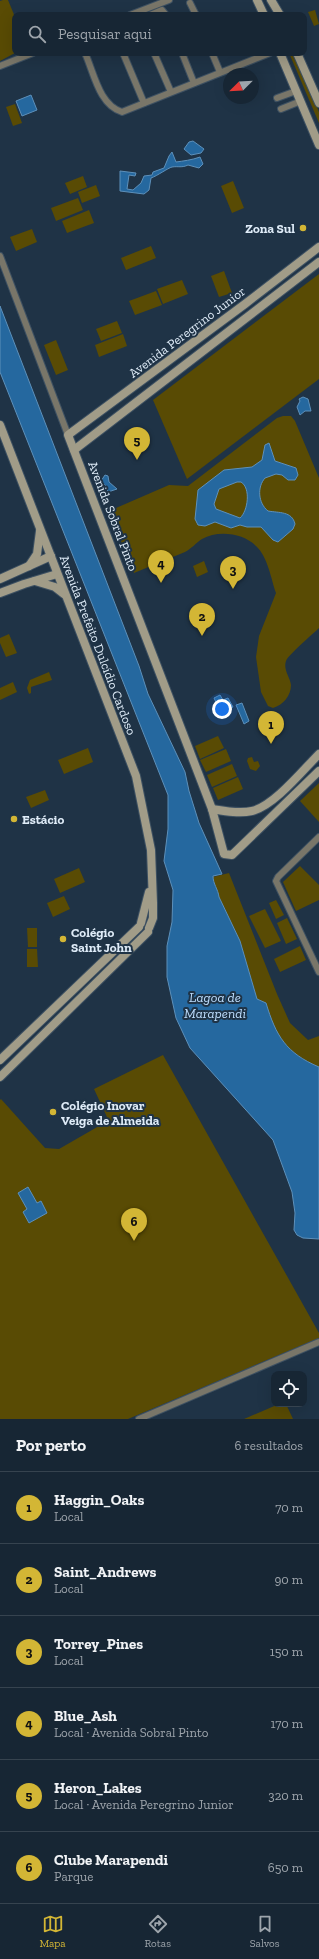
<!DOCTYPE html>
<html lang="pt">
<head>
<meta charset="utf-8">
<style>
  :root { --surface:#172634; --page:#202e3c; --text:#f1f3f6; --muted:#9ea5ac; --line:#36434f; --accent:#d3b635 }
  body { margin:0; font-family:"Zilla Slab",serif; background:var(--page); color:var(--text) }
  .controls { position:absolute; right:12px; bottom:12px; display:grid; overflow:hidden; border-radius:8px; box-shadow:0 4px 16px #0002 }
  .controls button { width:36px; height:36px; display:grid; place-items:center; padding:0; border:0; border-bottom:1px solid var(--line); background:var(--surface); color:var(--text); font:20px sans-serif }
  .compass { position:absolute; left:223px; top:68px; width:36px; height:36px; border-radius:50%; background:var(--surface); box-shadow:0 4px 16px #0002; rotate:246deg }
  .you { position:absolute; left:222px; top:709px; width:14px; height:14px; margin:-10px; border:3px solid #fff; border-radius:50%; background:#1a73e8; box-shadow:0 0 0 6px #1a73e833 }
  .badge { display:grid; place-items:center; width:26px; height:26px; border-radius:50%; background:var(--accent); color:#111; font-size:13px; font-weight:700 }
  .pin { position:absolute; translate:-50% -33px; filter:drop-shadow(0 1px 2px #0008) }
  .pin::after { content:''; position:absolute; top:21px; width:14px; height:12px; background:inherit; clip-path:polygon(0 0,100% 0,50% 100%) }
  .list { margin:0; padding:0; list-style:none }
  h2 { display:flex; justify-content:space-between; align-items:center; height:52px; margin:0; padding:0 16px; font-size:17px }
  h2 small { font-size:13px; font-weight:400; color:var(--muted) }
  .list li { display:grid; grid-template-columns:26px 1fr auto; gap:12px; align-items:center; box-sizing:border-box; height:72px; padding:0 16px; border-top:1px solid var(--line) }
  .list b { display:block; font-size:15px; white-space:nowrap }
  .list p { margin:0; font-size:13px; white-space:nowrap; color:var(--muted) }
  .list em { font-size:13px; font-style:normal; color:var(--muted) }
  .icon { flex:none; width:22px; height:22px; fill:none; stroke:currentColor; stroke-width:2; stroke-linecap:round; stroke-linejoin:round }
  .map { position:relative; flex:none; width:319px; height:1419px; overflow:hidden }
  .search { position:absolute; background:var(--surface); box-shadow:0 4px 16px #0002; left:12px; right:12px; top:12px; height:44px; display:flex; align-items:center; gap:10px; box-sizing:border-box; padding:0 14px; border-radius:8px; color:var(--muted); font-size:15px }
  .sheet { height:484px; background:var(--surface) }
  nav { display:flex; justify-content:space-around; align-items:center; box-sizing:border-box; height:56px; border-top:1px solid var(--line); background:var(--surface); font-size:11px; color:var(--muted) }
  nav a { display:grid; justify-items:center; gap:2px }
  nav .on { color:var(--accent) }
  .map>svg:first-child { display:block }
</style>
</head>
<body>
<div class="map">
<svg width="319" height="1419" viewBox="0 0 319 1419">
  <rect width="100%" height="100%" fill="#1f3346"/>
  <g fill="#594b04">
    <polygon points="3,0 8,0 15,17 15,53 0,61 0,1"/>
    <polygon points="315,10 319,24 314,26 308,12"/>
    <polygon points="289,53 294,53 319,112 319,123"/>
    <polygon points="15,104 22,123 13,126 6,107"/>
    <polygon points="83,176 87,187 70,194 65,183"/>
    <polygon points="233,181 244,208 232,213 221,186"/>
    <polygon points="96,185 100,196 82,203 78,192"/>
    <polygon points="78,198 83,210 56,221 51,208"/>
    <polygon points="89,210 94,223 67,233 62,221"/>
    <polygon points="32,229 37,242 16,251 10,237"/>
    <polygon points="151,246 156,258 126,270 121,258"/>
    <polygon points="224,271 232,293 219,297 211,276"/>
    <polygon points="319,274 319,379 187,479 153,400"/>
    <polygon points="182,280 188,294 163,304 157,289"/>
    <polygon points="156,291 162,305 135,315 129,301"/>
    <polygon points="117,321 122,333 101,341 96,329"/>
    <polygon points="123,334 127,346 99,357 95,345"/>
    <polygon points="56,340 68,370 56,375 44,345"/>
    <path d="M283 416H291L295 421 319 478V628C313 634 288 655 286 661 283 670 290 677 291 685 291 696 283 705 273 708L268 706 261 692 256 657 259 636 276 593C271 579 268 557 256 546 243 533 218 530 202 539 196 543 191 549 185 552 168 559 151 566 134 573L112 519 113 512 116 508 169 485 188 486 277 418Z"/>
    <polygon points="204,561 208,572 197,577 193,566"/>
    <polygon points="9,634 17,653 6,657 0,643 0,638"/>
    <polygon points="49,672 52,680 31,687 31,693 29,694 27,688 30,680"/>
    <polygon points="13,682 17,692 0,700 0,688"/>
    <polygon points="218,736 224,748 200,759 195,746"/>
    <polygon points="88,748 93,762 64,774 58,760"/>
    <polygon points="226,749 231,761 206,772 200,760"/>
    <polygon points="252,757 254,762 258,761 260,766 256,771 250,769 247,761 248,758"/>
    <polygon points="232,764 237,776 212,787 207,775"/>
    <polygon points="238,777 243,789 218,800 213,788"/>
    <polygon points="319,783 319,822 300,801"/>
    <polygon points="45,790 49,800 31,808 26,797"/>
    <polygon points="300,866 319,885 319,900 296,911 283,882"/>
    <polygon points="79,868 85,882 60,893 54,879"/>
    <path d="M229 873 277 994 290 1023 308 1040 319 1036V1067C300 1059 283 1046 274 1028 270 1020 269 1011 266 1003L257 999 240 941 219 897C218 889 213 884 213 877Z"/>
    <polygon points="64,896 70,909 53,917 47,903"/>
    <polygon points="276,900 284,915 276,919 269,903"/>
    <polygon points="265,909 281,941 265,948 249,916"/>
    <polygon points="287,918 297,939 286,944 277,923"/>
    <polygon points="27,928 37,928 37,947 28,947"/>
    <polygon points="300,946 306,960 280,972 274,959"/>
    <polygon points="27,949 37,949 38,967 27,967"/>
    <polygon points="163,1055 319,1333 319,1338 128,1419 0,1419 0,1100 1,1099 45,1148 59,1149 99,1126 107,1117 94,1089"/>
    <polygon points="279,1404 286,1404 293,1419 244,1419"/>
  </g>
  <g fill="#25689f" stroke="#5d90ba" fill-rule="evenodd">
    <polygon points="31,95 37,110 22,116 16,101"/>
    <polygon points="193,141 204,149 201,153 191,155 184,149 189,142"/>
    <path d="M172 152 176 162C183 161 192 160 200 157L203 164 199 168 188 165C182 168 178 166 172 167 168 168 157 176 151 178L149 190 144 194 120 191V171L136 173 135 176 129 175 127 189 133 190 141 183 144 176 152 175 153 172 164 168 169 156Z"/>
    <path d="M0 306 139 666 148 694 185 772 189 791 199 823 222 874 213 876C213 884 218 889 219 897L240 941 257 999 266 1003C276 1036 286 1053 319 1067V1239L303 1238 297 1235 294 1230 295 1213 292 1192 273 1140 190 1048 176 1018 167 977V946L172 922 173 890 164 861 168 829V795L0 372Z"/>
    <polygon points="303,397 308,399 311,411 305,411 300,415 297,407 300,401 299,399"/>
    <path d="M269 443 275 461 296 468 298 475 295 480H288L282 475 276 474 265 478C257 487 258 503 268 511 279 513 292 511 295 524L293 529 278 542 273 540 261 527H247L240 525 231 528 215 522 205 526 198 525 195 519 198 490 224 470 252 467 262 460 265 445ZM237 482H241C251 488 248 511 240 518L216 509 214 504 219 489Z"/>
    <polygon points="105,475 108,476 109,482 117,489 108,492 106,486 101,481"/>
    <polygon points="220,695 223,700 228,698 233,707 228,709 227,706 220,711 214,698"/>
    <polygon points="242,703 249,721 244,724 236,705"/>
    <polygon points="28,1187 37,1203 41,1201 47,1213 29,1223 23,1212 27,1209 18,1193"/>
  </g>
  <g fill="none" stroke-linecap="round" stroke-linejoin="round">
    <g stroke="#3e5162" stroke-width="8">
      <g id="street">
        <polyline points="190,3 196,15"/>
        <polyline points="130,15 169,0"/>
        <polyline points="150,15 162,10 166,15"/>
        <path d="M85 53C94 73 99 105 122 112L270 53"/>
        <polyline points="123,53 144,103"/>
        <polyline points="154,53 171,92"/>
        <polyline points="182,53 194,83"/>
        <polyline points="212,53 220,72"/>
        <polyline points="0,66 33,53"/>
        <polyline points="277,98 296,91"/>
        <polyline points="281,109 301,101"/>
        <polyline points="0,256 68,435"/>
        <polyline points="319,837 278,877 276,881 319,972"/>
        <polyline points="139,1419 319,1342"/>
      </g>
    </g>
    <g stroke="#3e5162" stroke-width="10">
      <g id="secondary">
        <polyline points="257,0 264,15"/>
        <polyline points="271,0 280,15"/>
        <polyline points="280,53 319,145"/>
        <polyline points="297,53 319,103"/>
        <polyline points="319,247 245,304 68,435 212,809 224,854 232,855 319,771"/>
        <polyline points="0,425 136,776 151,850 153,903 153,918 149,928"/>
        <polyline points="74,450 319,262"/>
        <polyline points="29,566 37,554 40,531"/>
        <polyline points="0,579 51,556"/>
        <polyline points="35,581 55,587 64,594"/>
        <polyline points="0,593 24,584 57,574"/>
        <path d="M212 809C224 811 239 814 252 811 274 806 303 770 319 754"/>
        <polyline points="141,923 149,892"/>
        <polyline points="0,1060 139,927"/>
        <polyline points="0,1077 148,932"/>
      </g>
    </g>
    <use href="#street" stroke="#797669" stroke-width="6"/>
    <use href="#secondary" stroke="#a19c88" stroke-width="8"/>
  </g>
  <g fill="#d3b635" stroke="#1f3346" stroke-width="1.5">
    <circle cx="303" cy="228" r="4"/>
    <circle cx="14" cy="819" r="4"/>
    <circle cx="63" cy="939" r="4"/>
    <circle cx="53" cy="1112" r="4"/>
  </g>
  <g text-anchor="middle" dominant-baseline="central" stroke-width="4" stroke-linejoin="round" paint-order="stroke">
    <g font-size="13" font-weight="bold" fill="#dfecf8" stroke="#1f3346" text-anchor="start">
      <text x="295" y="228" text-anchor="end">Zona Sul</text>
      <text x="22" y="819">Estácio</text>
      <text x="71" y="932">Colégio<tspan x="71" dy="15">Saint John</tspan></text>
      <text x="61" y="1105">Colégio Inovar<tspan x="61" dy="15">Veiga de Almeida</tspan></text>
    </g>
    <g font-size="13" fill="#dfecf8" stroke="#1f3346">
      <text transform="translate(187 332) rotate(-37)">Avenida Peregrino Junior</text>
      <text transform="translate(113 516) rotate(69)">Avenida Sobral Pinto</text>
      <text transform="translate(98 645) rotate(69)">Avenida Prefeito Dulcídio Cardoso</text>
    </g>
    <g font-size="14" font-style="italic" fill="#bcdcfc" stroke="#1f3346">
      <text x="215" y="997">Lagoa de<tspan x="215" dy="16">Marapendi</tspan></text>
    </g>
  </g>
</svg>
<div class="controls">
<button><svg class="icon" aria-label="locate" viewBox="0 0 24 24"><circle cx="12" cy="12" r="6"/><path d="M12 2v4M12 18v4M2 12h4M18 12h4"/></svg></button>
</div>
<svg class="compass" viewBox="-18 -18 36 36"><path d="M0-13l5 13h-10z" fill="#e53935"/><path d="M0 13l5-13h-10z" fill="#9ea5ac"/></svg>
<div class="you"></div>
<div class="pin badge" style="left:271px;top:744px">1</div>
<div class="pin badge" style="left:202px;top:636px">2</div>
<div class="pin badge" style="left:233px;top:589px">3</div>
<div class="pin badge" style="left:161px;top:583px">4</div>
<div class="pin badge" style="left:137px;top:460px">5</div>
<div class="pin badge" style="left:134px;top:1241px">6</div>
<div class="search"><svg class="icon" aria-label="search" viewBox="0 0 24 24"><circle cx="10" cy="10" r="6"/><path d="M15 15l6 6"/></svg>Pesquisar aqui</div>
</div>
<section class="sheet">
<h2>Por perto<small>6 resultados</small></h2>
<ul class="list">
<li><span class="badge">1</span><div><b>Haggin_Oaks</b><p>Local</p></div><em>70 m</em></li>
<li><span class="badge">2</span><div><b>Saint_Andrews</b><p>Local</p></div><em>90 m</em></li>
<li><span class="badge">3</span><div><b>Torrey_Pines</b><p>Local</p></div><em>150 m</em></li>
<li><span class="badge">4</span><div><b>Blue_Ash</b><p>Local · Avenida Sobral Pinto</p></div><em>170 m</em></li>
<li><span class="badge">5</span><div><b>Heron_Lakes</b><p>Local · Avenida Peregrino Junior</p></div><em>320 m</em></li>
<li><span class="badge">6</span><div><b>Clube Marapendi</b><p>Parque</p></div><em>650 m</em></li>
</ul>
</section>
<nav>
<a class="on"><svg class="icon" aria-label="map" viewBox="0 0 24 24"><path d="M3 6l6-2 6 2 6-2v14l-6 2-6-2-6 2zM9 4v14M15 6v14"/></svg>Mapa</a>
<a><svg class="icon" aria-label="directions" viewBox="0 0 24 24"><path d="M12 3l9 9-9 9-9-9zM9 14v-3h6M13 9l2 2-2 2"/></svg>Rotas</a>
<a><svg class="icon" aria-label="saved" viewBox="0 0 24 24"><path d="M7 4h10v16l-5-4-5 4z"/></svg>Salvos</a>
</nav>
</body>
</html>
